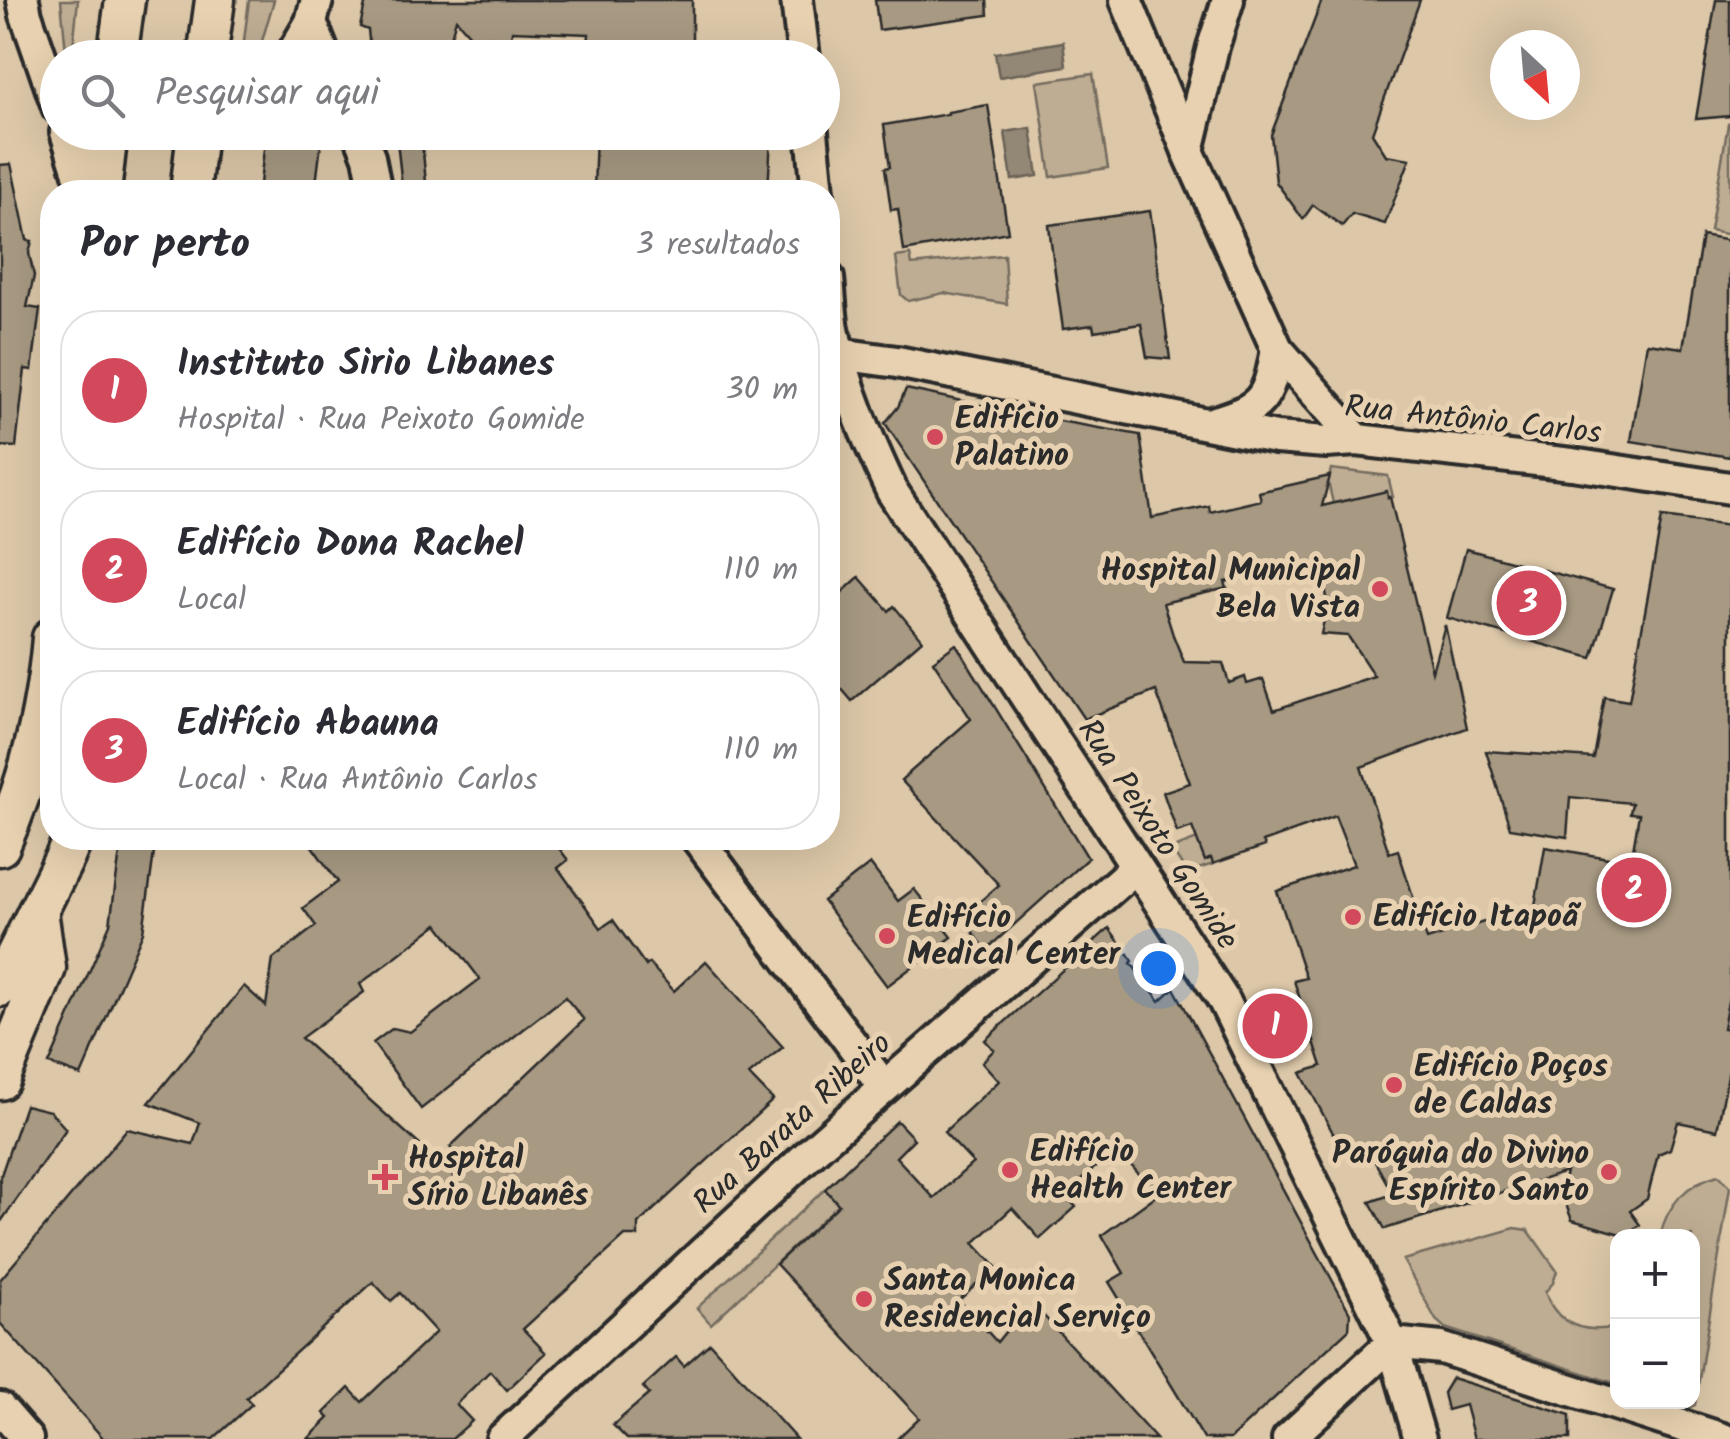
<!DOCTYPE html>
<html lang="pt">
<head>
<meta charset="utf-8">
<style>
  :root { --surface:#fff; --page:#f2f2f3; --text:#2b2b33; --muted:#7c7c81; --line:#e1e1e2; --accent:#d1495b }
  body { margin:0; font-family:Kalam,sans-serif; background:var(--page); color:var(--text) }
  .controls { position:absolute; right:30px; bottom:30px; display:grid; overflow:hidden; border-radius:20px; box-shadow:0 10px 40px #0002 }
  .controls button { width:90px; height:90px; display:grid; place-items:center; padding:0; border:0; border-bottom:2px solid var(--line); background:var(--surface); color:var(--text); font:50px sans-serif }
  .compass { position:absolute; left:1490px; top:30px; width:90px; height:90px; border-radius:50%; background:var(--surface); box-shadow:0 10px 40px #0002; rotate:154deg }
  .you { position:absolute; left:1158px; top:968px; width:35px; height:35px; margin:-25px; border:8px solid #fff; border-radius:50%; background:#1a73e8; box-shadow:0 0 0 15px #1a73e833 }
  .badge { display:grid; place-items:center; width:65px; height:65px; border-radius:50%; background:var(--accent); color:#fff; font-size:32px; font-weight:700 }
  .pin { position:absolute; translate:-50% -50%; border:5px solid #fff; box-shadow:0 2px 10px #0006 }
  .list { margin:0; padding:0; list-style:none }
  h2 { display:flex; justify-content:space-between; align-items:center; height:130px; margin:0; padding:0 40px; font-size:42px }
  h2 small { font-size:32px; font-weight:400; color:var(--muted) }
  .list li { display:grid; grid-template-columns:65px 1fr auto; gap:30px; align-items:center; box-sizing:border-box; height:160px; margin:0 20px 20px; padding:0 20px; border:2px solid var(--line); border-radius:40px }
  .list b { display:block; font-size:38px; white-space:nowrap }
  .list p { margin:0; font-size:32px; white-space:nowrap; color:var(--muted) }
  .list em { font-size:32px; font-style:normal; color:var(--muted) }
  .icon { flex:none; width:55px; height:55px; fill:none; stroke:currentColor; stroke-width:2; stroke-linecap:round; stroke-linejoin:round }
  .map { position:relative; flex:none; width:1730px; height:1439px; overflow:hidden }
  .search { position:absolute; background:var(--surface); box-shadow:0 10px 40px #0002; left:40px; top:40px; width:800px; height:110px; display:flex; align-items:center; gap:25px; box-sizing:border-box; padding:0 35px; border-radius:55px; color:var(--muted); font-size:38px }
  .panel { position:absolute; background:var(--surface); box-shadow:0 10px 40px #0002; left:40px; top:180px; width:800px; height:670px; border-radius:40px }
  .map>svg:first-child { display:block }
</style>
</head>
<body>
<div class="map">
<svg width="1730" height="1439" viewBox="0 0 1730 1439">
  <rect width="100%" height="100%" fill="#dcc7a8"/>
  <filter id="ink" filterUnits="userSpaceOnUse"><feTurbulence type="fractalNoise" baseFrequency=".01" numOctaves="2"/><feDisplacementMap in="SourceGraphic" scale="20" xChannelSelector="R" yChannelSelector="G"/><feConvolveMatrix kernelMatrix="1 2 1 2 8 2 1 2 1" color-interpolation-filters="sRGB"/></filter>
  <g filter="url(#ink)">
    <g fill="#bead93" stroke="#746c5f" stroke-width="2.5">
      <polygon points="61,0 78,0 72,56 66,52"/>
      <polygon points="249,0 274,0 262,41 252,57 242,57"/>
      <polygon points="1093,74 1108,168 1051,177 1037,82"/>
      <polygon points="1730,123 1730,235 1710,231 1728,124"/>
      <polygon points="910,255 912,265 1004,255 1007,304 944,293 908,301 901,295 896,257"/>
      <polygon points="1331,469 1388,476 1393,497 1388,498 1386,492 1333,503 1328,482"/>
      <polygon points="1205,836 1199,844 1205,860 1211,858 1213,864 1187,873 1171,849"/>
      <path d="M1719 1175 1730 1187 1695 1405 1689 1408 1670 1402H1692V1236H1660C1667 1205 1687 1182 1719 1175Z"/>
      <polygon points="825,1189 839,1204 711,1324 697,1308"/>
      <path d="M1515 1228 1528 1230 1557 1271 1553 1283 1545 1292C1557 1326 1583 1334 1617 1327V1384L1445 1328 1436 1320 1403 1260Z"/>
    </g>
    <g fill="#938775" stroke="#696257" stroke-width="2.5">
      <polygon points="1063,42 1066,66 999,77 995,53"/>
      <polygon points="1031,128 1038,176 1012,180 1005,132"/>
    </g>
    <g fill="#a79982" stroke="#2b2b2b" stroke-width="2.5" fill-rule="evenodd">
      <polygon points="366,0 692,0 692,58 587,58 589,34 512,31 511,38 471,36 456,19 445,58 371,58 368,30 360,27"/>
      <polygon points="875,0 987,0 988,15 879,30"/>
      <polygon points="1322,0 1420,0 1372,133 1386,155 1410,159 1385,224 1352,214 1342,226 1313,205 1303,219 1276,182 1271,135"/>
      <polygon points="1716,0 1730,0 1730,116 1696,119"/>
      <polygon points="988,105 1008,232 904,251 898,209 891,210 885,168 890,167 884,125 948,114 948,112"/>
      <polygon points="266,132 322,136 315,192 259,192"/>
      <polygon points="396,132 421,132 426,183 402,186"/>
      <polygon points="596,132 740,132 740,135 771,136 768,192 594,192"/>
      <polygon points="11,164 27,240 32,241 29,253 34,276 27,307 40,309 32,370 25,369 16,447 0,446 0,165"/>
      <polygon points="1150,211 1155,245 1170,359 1147,357 1141,324 1094,331 1093,325 1063,329 1052,251 1049,225"/>
      <polygon points="1702,236 1730,241 1730,457 1631,441 1647,343 1683,348"/>
      <path d="M906 389 1036 417 1140 435 1152 518 1209 506 1210 512 1261 500 1259 492 1330 476 1322 506 1387 491 1388 498 1390 497 1432 671 1445 625 1467 728 1361 767 1389 853 1398 850 1427 940 1535 906 1545 847 1631 862 1639 814 1630 813 1632 803 1570 797 1567 837 1510 828 1486 751 1593 758 1604 697 1629 701 1662 517 1730 526V991L1723 1028 1730 1029V1065L1717 1130 1678 1122 1670 1149 1658 1154 1647 1199 1630 1211 1640 1225 1624 1235 1572 1220 1561 1192 1566 1172 1385 1229 1370 1202 1393 1194 1370 1153 1356 1143 1341 1148 1301 1073 1322 1066 1294 981 1306 978 1277 891 1354 865 1335 816 1263 842 1265 846 1213 864 1211 858 1205 861 1192 827 1177 832 1163 792 1190 783 1156 691 1084 719 885 423 898 407ZM1321 569 1328 602 1321 634 1348 636 1374 676 1274 710 1263 679 1247 684 1245 677 1229 683 1223 663 1184 662 1173 635 1163 603 1227 588 1225 582 1275 570 1276 579Z"/>
      <polygon points="1466,549 1613,589 1592,658 1447,618"/>
      <polygon points="859,577 889,611 894,606 922,640 852,701 828,673 828,605"/>
      <polygon points="956,644 1088,858 986,950 962,917 999,885 901,780 971,719 933,661"/>
      <polygon points="122,838 156,838 143,932 81,1076 49,1064 110,924"/>
      <path d="M306 838H551L568 860 558 868 601 928 613 920 646 966 649 963 674 991 706 961 783 1047 749 1075 773 1100 638 1224V1236H625L523 1329 546 1353 507 1390 490 1371 456 1404 472 1421 452 1439H308L329 1418 324 1413 349 1388 362 1402 436 1332 400 1293 391 1301 373 1282 246 1398 252 1404 213 1439H104L0 1323V1280L127 1129 193 1144 200 1123 149 1103 244 986 266 1006 273 959 316 926 303 908 338 882ZM438 924 480 979 410 1032 393 1028 373 1043 421 1109 565 997 584 1020 450 1147 464 1166 454 1176 301 1038 364 992 360 984Z"/>
      <polygon points="870,864 898,901 914,889 952,937 887,986 823,901"/>
      <polygon points="1109,928 1133,961 1131,963 1160,1001 1174,988 1350,1313 1349,1329 1230,1439 1204,1439 1109,1282 1124,1273 1102,1235 1157,1195 1116,1148 1065,1195 1076,1207 1040,1239 1012,1208 974,1243 996,1267 959,1300 997,1342 1015,1320 1024,1330 1042,1314 1156,1439 897,1439 919,1418 776,1264 839,1205 825,1189 897,1121 914,1139 896,1157 934,1198 973,1163 944,1132 999,1081 982,1062 994,1050 985,1040"/>
      <polygon points="25,1105 50,1111 66,1129 0,1223 0,1178"/>
      <polygon points="710,1343 796,1439 627,1439 613,1425 649,1394 643,1387 676,1357 684,1366"/>
      <polygon points="1452,1378 1570,1415 1570,1439 1474,1439 1465,1405 1447,1410 1443,1393"/>
    </g>
    <g fill="none" stroke-linecap="round" stroke-linejoin="round">
      <g stroke="#2b2b2b" stroke-width="38">
        <g id="minor">
          <polyline points="23,0 26,15 58,107"/>
          <polyline points="797,0 804,58"/>
          <polyline points="1126,0 1188,151 1277,349 1357,440"/>
          <polyline points="311,22 325,58"/>
          <polyline points="290,58 311,22 317,0"/>
          <polyline points="66,132 85,192"/>
          <polyline points="359,132 369,157 376,192"/>
          <polyline points="812,132 818,192"/>
          <polyline points="1188,151 1213,47 1228,0"/>
          <path d="M828 278C830 297 830 316 834 334 846 389 868 440 892 491L1224 1001 1392 1343 1420 1439"/>
          <polyline points="839,354 897,362 1276,438 1326,442 1357,440 1572,464 1730,488"/>
          <path d="M1212 423C1263 408 1268 400 1277 349"/>
          <polyline points="697,838 884,1087"/>
          <polyline points="0,1408 27,1439"/>
          <polyline points="502,1439 819,1145 1136,867"/>
          <polyline points="1288,1439 1392,1343 1441,1348 1723,1439"/>
        </g>
      </g>
      <g stroke="#2b2b2b" stroke-width="45">
        <g id="major">
          <polyline points="117,58 125,0"/>
          <polyline points="207,58 215,0"/>
          <polyline points="101,192 108,132"/>
          <polyline points="190,192 197,132"/>
          <path d="M0 846C29 781 46 709 52 638"/>
          <polyline points="0,987 65,857 73,838"/>
          <polyline points="0,1080 46,968 38,911"/>
        </g>
      </g>
      <use href="#minor" stroke="#e7d1b0" stroke-width="30"/>
      <use href="#major" stroke="#e7d1b0" stroke-width="38"/>
    </g>
  </g>
  <g fill="#d1495b" stroke="#e7d1b0" stroke-width="4">
    <circle cx="935" cy="437" r="10"/>
    <circle cx="1380" cy="589" r="10"/>
    <circle cx="1353" cy="917" r="10"/>
    <circle cx="887" cy="936" r="10"/>
    <circle cx="1394" cy="1085" r="10"/>
    <circle cx="1010" cy="1170" r="10"/>
    <circle cx="1609" cy="1172" r="10"/>
    <path d="M380 1162h10v10h10v10h-10v10h-10v-10h-10v-10h10z"/>
    <circle cx="864" cy="1299" r="10"/>
  </g>
  <g text-anchor="middle" dominant-baseline="central" stroke-width="10" stroke-linejoin="round" paint-order="stroke">
    <g font-size="32" font-weight="bold" fill="#2b2b2b" stroke="#e7d1b0" text-anchor="start">
      <text x="955" y="419">Edifício<tspan x="955" dy="37">Palatino</tspan></text>
      <text x="1360" y="571" text-anchor="end">Hospital Municipal<tspan x="1360" dy="37">Bela Vista</tspan></text>
      <text x="1373" y="917">Edifício Itapoã</text>
      <text x="907" y="918">Edifício<tspan x="907" dy="37">Medical Center</tspan></text>
      <text x="1414" y="1067">Edifício Poços<tspan x="1414" dy="37">de Caldas</tspan></text>
      <text x="1030" y="1152">Edifício<tspan x="1030" dy="37">Health Center</tspan></text>
      <text x="1589" y="1154" text-anchor="end">Paróquia do Divino<tspan x="1589" dy="37">Espírito Santo</tspan></text>
      <text x="408" y="1159">Hospital<tspan x="408" dy="37">Sírio Libanês</tspan></text>
      <text x="884" y="1281">Santa Monica<tspan x="884" dy="37">Residencial Serviço</tspan></text>
    </g>
    <g font-size="32" fill="#2b2b2b" stroke="#e7d1b0">
      <text transform="translate(1473 421) rotate(6)">Rua Antônio Carlos</text>
      <text transform="translate(1157 835) rotate(57)">Rua Peixoto Gomide</text>
      <text transform="translate(793 1124) rotate(-42)">Rua Barata Ribeiro</text>
    </g>
  </g>
</svg>
<div class="controls">
<button>+</button>
<button>−</button>
</div>
<svg class="compass" viewBox="-18 -18 36 36"><path d="M0-13l5 13h-10z" fill="#e53935"/><path d="M0 13l5-13h-10z" fill="#7c7c81"/></svg>
<div class="you"></div>
<div class="pin badge" style="left:1275px;top:1026px">1</div>
<div class="pin badge" style="left:1634px;top:890px">2</div>
<div class="pin badge" style="left:1529px;top:603px">3</div>
<div class="search"><svg class="icon" aria-label="search" viewBox="0 0 24 24"><circle cx="10" cy="10" r="6"/><path d="M15 15l6 6"/></svg>Pesquisar aqui</div>
<section class="panel">
<h2>Por perto<small>3 resultados</small></h2>
<ul class="list">
<li><span class="badge">1</span><div><b>Instituto Sirio Libanes</b><p>Hospital · Rua Peixoto Gomide</p></div><em>30 m</em></li>
<li><span class="badge">2</span><div><b>Edifício Dona Rachel</b><p>Local</p></div><em>110 m</em></li>
<li><span class="badge">3</span><div><b>Edifício Abauna</b><p>Local · Rua Antônio Carlos</p></div><em>110 m</em></li>
</ul>
</section>
</div>
</body>
</html>
